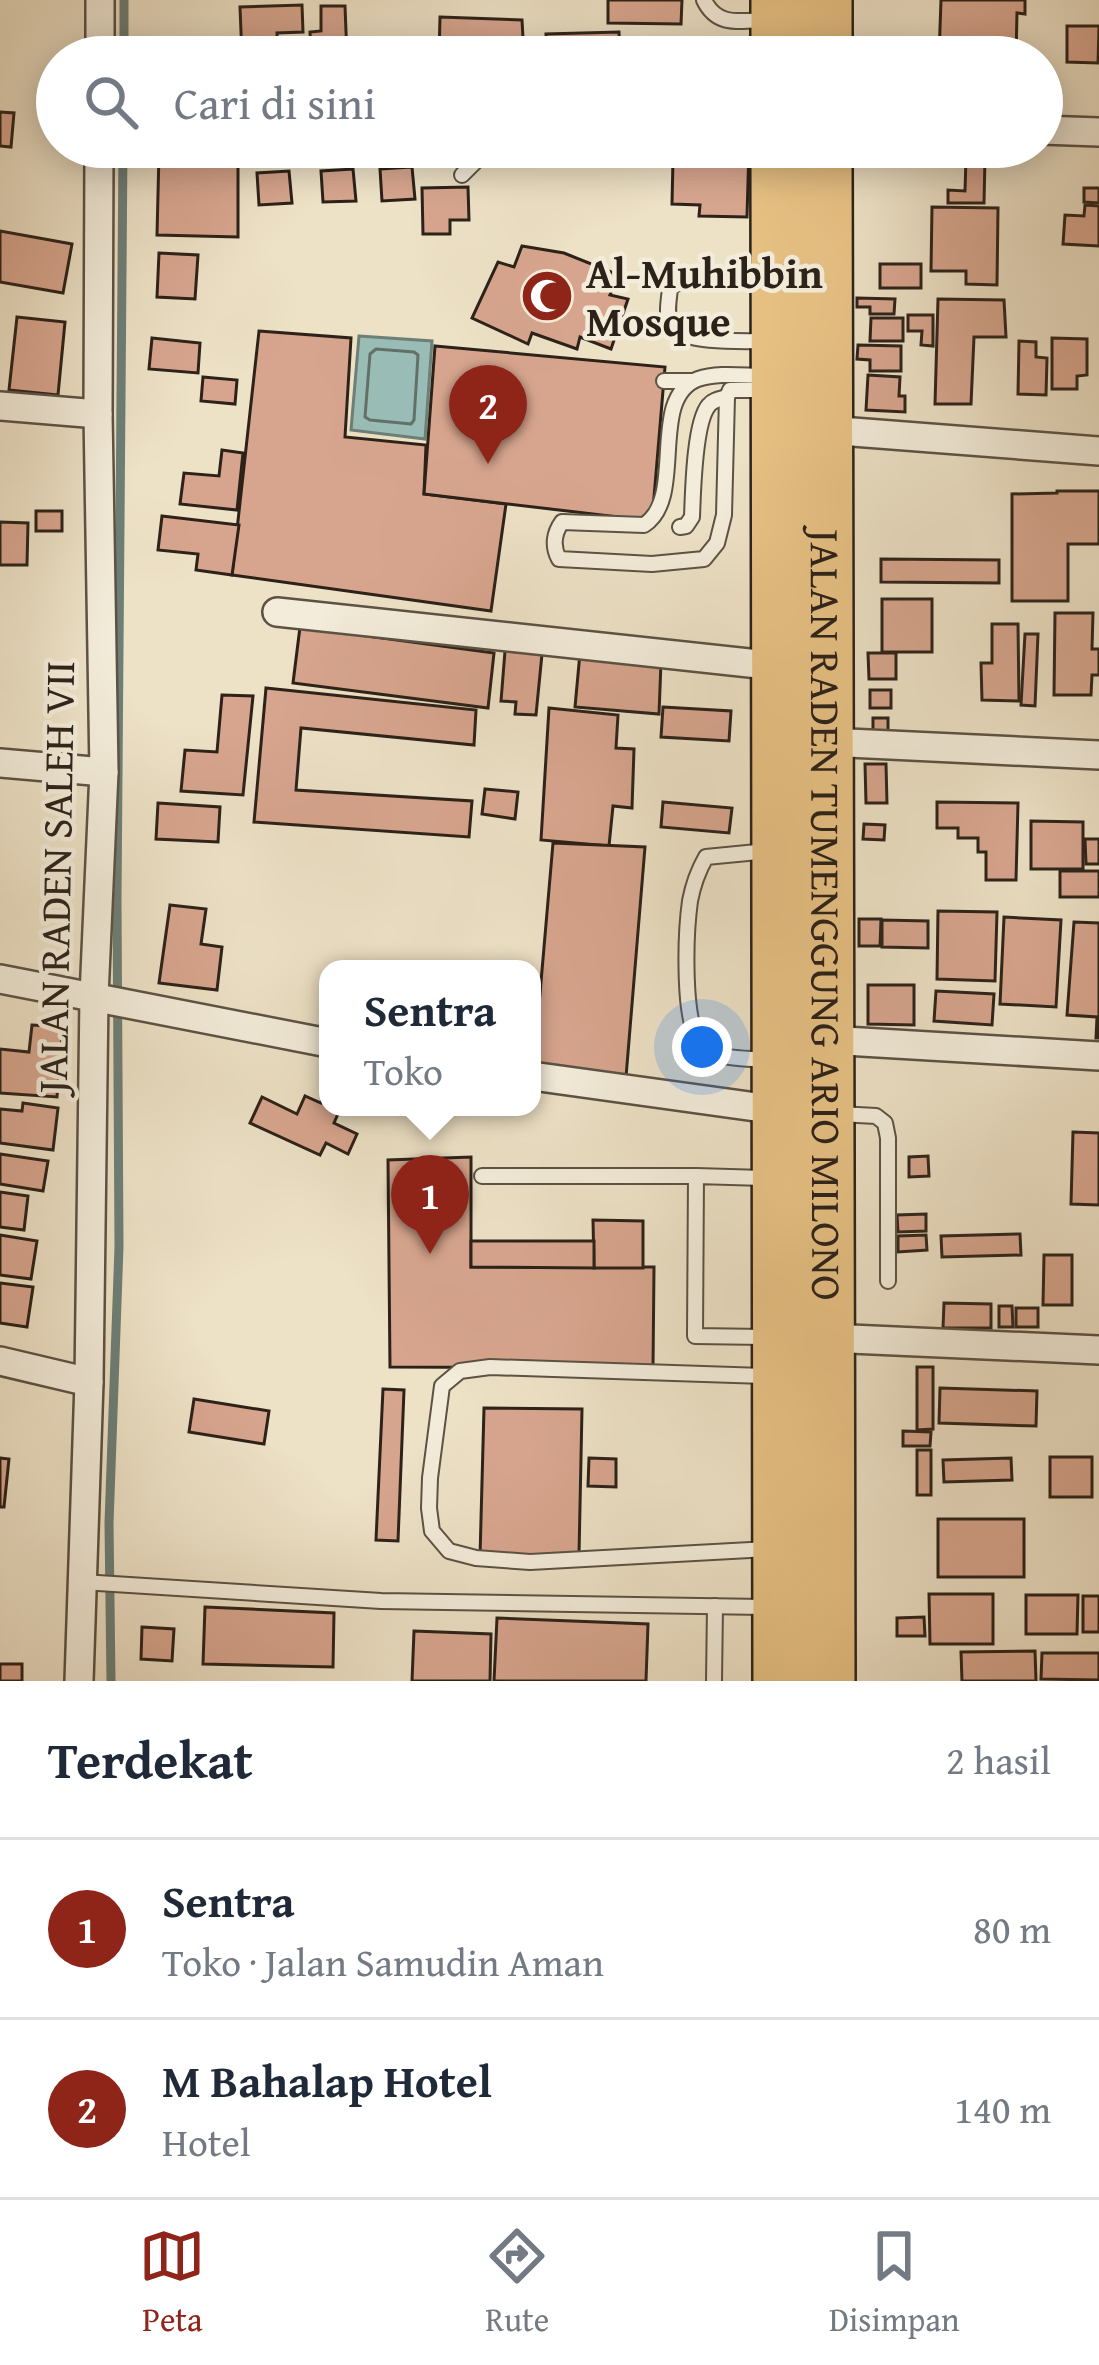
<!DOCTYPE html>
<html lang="id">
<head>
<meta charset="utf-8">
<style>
  :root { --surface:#fff; --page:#f6f6f7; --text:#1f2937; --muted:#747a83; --line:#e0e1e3; --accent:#8f2418 }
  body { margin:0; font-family:"Gentium Book Plus",serif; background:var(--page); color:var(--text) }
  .you { position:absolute; left:702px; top:1047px; width:42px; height:42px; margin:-30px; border:9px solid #fff; border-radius:50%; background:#1a73e8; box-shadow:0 0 0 18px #1a73e833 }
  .badge { display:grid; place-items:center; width:78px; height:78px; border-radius:50%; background:var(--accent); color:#fff; font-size:39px; font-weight:700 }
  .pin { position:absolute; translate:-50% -99px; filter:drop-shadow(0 3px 6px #0008) }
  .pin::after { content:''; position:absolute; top:63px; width:42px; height:36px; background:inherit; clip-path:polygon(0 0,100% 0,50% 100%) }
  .popup { position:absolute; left:319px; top:960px; width:222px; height:156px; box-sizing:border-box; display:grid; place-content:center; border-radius:24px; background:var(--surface); filter:drop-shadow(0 3px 9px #0005); font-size:39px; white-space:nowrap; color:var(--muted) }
  .popup b { font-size:45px; color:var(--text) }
  .popup::after { content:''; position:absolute; left:50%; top:100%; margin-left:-24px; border:24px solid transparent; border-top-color:var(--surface) }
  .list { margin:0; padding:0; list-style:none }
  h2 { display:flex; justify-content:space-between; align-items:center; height:156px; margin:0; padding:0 48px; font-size:51px }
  h2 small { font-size:39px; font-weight:400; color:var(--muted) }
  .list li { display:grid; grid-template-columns:78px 1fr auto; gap:36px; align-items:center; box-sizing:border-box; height:180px; padding:0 48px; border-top:3px solid var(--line) }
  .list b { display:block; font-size:45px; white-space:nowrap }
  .list p { margin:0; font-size:39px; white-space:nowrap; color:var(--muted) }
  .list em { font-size:39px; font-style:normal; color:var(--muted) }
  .icon { flex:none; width:66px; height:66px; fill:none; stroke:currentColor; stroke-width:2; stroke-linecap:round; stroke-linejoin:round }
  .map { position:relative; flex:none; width:1099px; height:1681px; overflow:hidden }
  .search { position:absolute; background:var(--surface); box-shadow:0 6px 30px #0003; left:36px; right:36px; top:36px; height:132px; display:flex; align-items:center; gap:30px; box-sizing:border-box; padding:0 42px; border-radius:66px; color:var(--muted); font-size:45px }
  .sheet { height:516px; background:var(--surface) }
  nav { display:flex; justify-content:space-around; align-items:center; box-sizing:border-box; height:168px; border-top:3px solid var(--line); background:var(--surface); font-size:33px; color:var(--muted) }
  nav a { display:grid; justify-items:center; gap:6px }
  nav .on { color:var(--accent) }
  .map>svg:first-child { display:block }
</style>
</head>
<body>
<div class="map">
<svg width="1099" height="1681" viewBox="0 0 1099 1681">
  <rect width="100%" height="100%" fill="#ede1c6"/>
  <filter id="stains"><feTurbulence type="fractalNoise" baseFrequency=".00167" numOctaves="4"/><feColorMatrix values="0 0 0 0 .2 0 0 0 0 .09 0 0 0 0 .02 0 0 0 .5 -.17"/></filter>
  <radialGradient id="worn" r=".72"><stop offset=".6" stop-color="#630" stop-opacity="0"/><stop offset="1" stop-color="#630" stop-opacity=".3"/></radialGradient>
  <polygon fill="#99bdb6" stroke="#6d7f77" stroke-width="3" points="359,336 432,341 425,439 351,430"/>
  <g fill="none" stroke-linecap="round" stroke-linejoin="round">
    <polygon stroke="#627068" stroke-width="3" points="376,349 414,352 418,355 414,420 411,424 370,420 365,417 370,354"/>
    <g stroke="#6d7f77" stroke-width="9">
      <polyline points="124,57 124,0"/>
      <polyline points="111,1681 109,1523 119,1247 117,900 123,147"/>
    </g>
  </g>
  <g fill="#d7a58e" stroke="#2c2219" stroke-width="3">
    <polygon points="608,0 682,0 681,24 608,23"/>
    <polygon points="941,0 1025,0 1025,14 1017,13 1016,57 939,57"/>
    <polygon points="302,5 303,32 277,33 278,57 242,57 240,7"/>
    <polygon points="321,6 345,6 347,57 288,57 288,54 311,53 310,32 321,31"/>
    <polygon points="440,17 522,20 524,56 439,56"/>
    <polygon points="1067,26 1099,26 1098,63 1067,62"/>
    <polygon points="619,32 620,57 547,57 546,34"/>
    <polygon points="663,50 699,51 699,57 663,57"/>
    <polygon points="0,112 14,113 11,147 0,146"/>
    <polygon points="714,147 749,147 747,217 699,216 700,205 672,204 673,160 714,161"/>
    <polygon points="159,153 238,153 238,237 157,235"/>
    <polygon points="966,158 985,158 984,203 948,203 948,190 965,191"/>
    <polygon points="412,167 415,199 382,201 380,169"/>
    <polygon points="353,169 356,201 323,202 321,171"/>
    <polygon points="289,171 292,203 259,205 257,173"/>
    <polygon points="468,187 469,220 450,220 450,234 423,234 422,188"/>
    <polygon points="1084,188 1099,188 1099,203 1084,202"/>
    <polygon points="1085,205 1099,206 1099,246 1063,244 1065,215 1084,216"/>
    <polygon points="932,207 998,208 997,285 966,284 966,271 931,271"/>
    <polygon points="0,231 72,244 63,293 0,282"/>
    <polygon points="522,246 564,253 619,275 610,295 628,299 611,349 580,337 577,349 532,333 528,344 472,318 498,262 514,267"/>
    <polygon points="159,253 198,255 195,299 157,297"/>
    <rect x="880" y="264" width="41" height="24"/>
    <polygon points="857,298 895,299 894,314 870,314 870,307 857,307"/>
    <polygon points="938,299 1004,300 1006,337 974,337 971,404 935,404"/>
    <polygon points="908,315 933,315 933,346 921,345 922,331 908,331"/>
    <polygon points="17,317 65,322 58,395 9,390"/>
    <polygon points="871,318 903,318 903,341 870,341"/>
    <polygon points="259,331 351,338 345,437 426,445 424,494 506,504 491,611 232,575"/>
    <polygon points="152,338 200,343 198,373 149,369"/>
    <polygon points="1052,338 1087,339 1087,375 1077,376 1077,389 1052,389"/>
    <polygon points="1019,341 1036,342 1036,357 1047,358 1046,395 1018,394"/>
    <polygon points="858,345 901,346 901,371 870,371 870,360 857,359"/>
    <polygon points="435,346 665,367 652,521 424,494"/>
    <polygon points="868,375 900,377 899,396 905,396 905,412 866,410"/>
    <polygon points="203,377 237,380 235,404 201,401"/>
    <polygon points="222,450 243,453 237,510 180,504 184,473 219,476"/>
    <polygon points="1057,491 1099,491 1099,544 1068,544 1068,601 1012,601 1012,494 1057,493"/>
    <rect x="36" y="511" width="26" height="20"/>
    <polygon points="162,516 239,525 232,575 196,570 198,554 158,550"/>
    <polygon points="0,522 28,523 27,565 0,565"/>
    <polygon points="881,559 999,560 999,583 881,582"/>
    <rect x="882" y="599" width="50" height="53"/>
    <polygon points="1055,613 1093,613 1092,649 1099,649 1099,675 1092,675 1091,695 1054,695"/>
    <polygon points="992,624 1018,624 1019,701 982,700 981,663 992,663"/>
    <polygon points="300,627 494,653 488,708 293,683"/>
    <polygon points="1025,634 1038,634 1035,706 1021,705"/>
    <polygon points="505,651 542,654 536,715 515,714 516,702 501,701"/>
    <polygon points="580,653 661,662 659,714 575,707"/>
    <polygon points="868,653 896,653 896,679 869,679"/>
    <polygon points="266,688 476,710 474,745 301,728 296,790 472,801 469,837 254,822"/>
    <rect x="870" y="690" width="21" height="18"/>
    <polygon points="222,695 253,696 243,795 181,791 185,750 217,752"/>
    <polygon points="663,707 731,711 729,741 661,737"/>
    <polygon points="549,708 618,715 616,748 634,749 632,808 613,806 609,846 541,840"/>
    <rect x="873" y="718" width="15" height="14"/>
    <polygon points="865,764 886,764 887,803 866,803"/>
    <polygon points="485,789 518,792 515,819 482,814"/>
    <polygon points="663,802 732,808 729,833 661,827"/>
    <polygon points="937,802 1018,803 1016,880 986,880 986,852 978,852 978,838 958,838 958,828 937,828"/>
    <polygon points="158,803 220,807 218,842 156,839"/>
    <polygon points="1031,821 1083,822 1083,869 1031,869"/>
    <polygon points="864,824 885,825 884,840 863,839"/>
    <polygon points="1085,839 1099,839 1099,864 1086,864"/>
    <polygon points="553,843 645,847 626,1077 534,1063"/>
    <rect x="1060" y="871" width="39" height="26"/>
    <polygon points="170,905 206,909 201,944 222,947 217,990 159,983"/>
    <polygon points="938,911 997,912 995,981 937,979"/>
    <polygon points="1004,917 1061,920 1056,1007 1000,1004"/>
    <polygon points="859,919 881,919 880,946 859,946"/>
    <polygon points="882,920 928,921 928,948 882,947"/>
    <polygon points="1074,922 1099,923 1099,1038 1096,1038 1097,1017 1067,1015"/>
    <polygon points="868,985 914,985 914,1025 868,1024"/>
    <polygon points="936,991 994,994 992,1025 934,1021"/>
    <polygon points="32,1025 63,1027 57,1097 0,1093 0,1049 29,1052"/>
    <polygon points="328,1087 328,1107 341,1107 334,1123 357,1134 348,1154 326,1143 320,1155 250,1123 262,1097 297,1114 305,1096 321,1103"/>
    <polygon points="23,1103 58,1108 53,1150 0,1143 0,1109 22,1111"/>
    <polygon points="1073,1132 1099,1133 1099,1205 1071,1204"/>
    <polygon points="0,1154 48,1161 43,1191 0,1184"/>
    <polygon points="928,1156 929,1176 909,1177 909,1157"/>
    <polygon points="471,1157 471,1267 654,1267 653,1368 390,1367 388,1160"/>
    <polygon points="0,1192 28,1196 24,1230 0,1227"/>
    <polygon points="926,1214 926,1231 898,1232 897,1215"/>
    <polygon points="593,1220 643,1221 643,1268 594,1268"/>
    <polygon points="1020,1234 1021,1255 942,1257 941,1236"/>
    <polygon points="0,1235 37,1241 31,1279 0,1275"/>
    <polygon points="926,1235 927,1250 898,1252 898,1236"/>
    <polygon points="471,1241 594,1241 594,1268 471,1267"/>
    <polygon points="1044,1255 1072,1255 1072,1305 1043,1305"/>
    <polygon points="0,1283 33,1287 27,1327 0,1323"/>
    <polygon points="944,1303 991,1304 991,1328 943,1328"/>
    <polygon points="999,1306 1012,1306 1013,1327 999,1327"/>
    <rect x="1016" y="1308" width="22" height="19"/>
    <polygon points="917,1367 933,1367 933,1429 917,1430"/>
    <polygon points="940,1388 1037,1391 1036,1426 939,1423"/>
    <polygon points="383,1389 404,1390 398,1541 376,1540"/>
    <polygon points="194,1399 269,1411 264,1444 189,1432"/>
    <polygon points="484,1408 582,1409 579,1555 480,1557"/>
    <polygon points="903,1431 931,1432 930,1446 903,1446"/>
    <rect x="917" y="1450" width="14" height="45"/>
    <rect x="1050" y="1457" width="42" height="40"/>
    <polygon points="0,1458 9,1459 4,1507 0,1507"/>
    <polygon points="589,1458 616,1459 616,1487 588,1486"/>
    <polygon points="1011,1458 1012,1480 944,1482 943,1460"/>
    <rect x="938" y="1519" width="86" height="58"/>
    <polygon points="929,1594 993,1594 993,1644 930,1644"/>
    <polygon points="1026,1595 1078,1595 1077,1634 1026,1634"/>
    <rect x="1083" y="1596" width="16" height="36"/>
    <polygon points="205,1607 334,1613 333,1667 203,1664"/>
    <polygon points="924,1617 925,1636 897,1636 897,1618"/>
    <polygon points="497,1618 648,1624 646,1681 494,1681"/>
    <polygon points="142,1627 174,1629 172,1661 141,1659"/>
    <polygon points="414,1631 491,1634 490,1681 412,1681"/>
    <polygon points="1035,1651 1036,1681 962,1681 961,1652"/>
    <polygon points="1042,1653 1099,1653 1099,1680 1041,1679"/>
    <rect x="0" y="1664" width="22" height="17"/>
  </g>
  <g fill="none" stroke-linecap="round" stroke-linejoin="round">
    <g stroke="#5c5244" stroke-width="18">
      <g id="lane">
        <path d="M704 0C717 27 739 21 766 20"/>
        <polyline points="462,175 490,147"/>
        <path d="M766 277 677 283 670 288C669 300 665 317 672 327 684 344 746 341 767 341"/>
        <path d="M766 376C744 376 718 372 698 379 647 398 687 498 644 525L562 522C554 533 552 546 559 559L652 564 704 559 717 543 724 515 727 397 730 390H769"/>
        <polyline points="664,381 692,381"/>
        <path d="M680 527 686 526 692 517C693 493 694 422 709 405 713 400 720 399 727 397"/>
        <path d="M766 1060C746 1058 718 1060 703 1047 681 1029 686 930 690 901 693 885 698 871 706 857L768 851"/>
        <polyline points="839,1114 876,1116 885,1123 888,1138 888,1281"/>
        <polyline points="482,1176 696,1176"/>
        <polyline points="766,1178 696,1176 695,1336 767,1337"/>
        <polyline points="767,1376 490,1367 460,1371 442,1386 430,1478 429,1508 432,1531 449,1551 476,1558 530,1562 769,1549"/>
        <polyline points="82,1582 381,1601 767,1607"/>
        <polyline points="714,1681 715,1606"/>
      </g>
    </g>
    <g stroke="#5c5244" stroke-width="32">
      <g id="street">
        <polyline points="100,57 100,0"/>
        <polyline points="1042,130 1099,132"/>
        <polyline points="0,406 98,414"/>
        <polyline points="827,430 1099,451"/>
        <polyline points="277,612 777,666"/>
        <polyline points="827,742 1099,755"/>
        <polyline points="0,763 104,772"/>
        <polyline points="0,979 328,1043"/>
        <polyline points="828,1040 1099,1056"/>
        <polyline points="532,1076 777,1110"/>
        <polyline points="828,1338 1099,1350"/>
        <polyline points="0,1361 89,1382"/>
        <polyline points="79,1681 89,1382 94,996 104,772 98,414 99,147"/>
      </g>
    </g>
    <g stroke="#2c2219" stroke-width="56">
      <g id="highway">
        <polyline points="826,0 826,57"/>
        <polyline points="777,57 777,0"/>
        <polyline points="777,147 779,1681"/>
        <path id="s1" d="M826 147 829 1681"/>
      </g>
    </g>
    <use href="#lane" stroke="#f3ecda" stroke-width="14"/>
    <use href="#street" stroke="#f3ecda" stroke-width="27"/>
    <use href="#highway" stroke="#e6c083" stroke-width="51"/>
  </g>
  <defs>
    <g id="mosque-disc" transform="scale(2.7)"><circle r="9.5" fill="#8f2418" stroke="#f3ecda"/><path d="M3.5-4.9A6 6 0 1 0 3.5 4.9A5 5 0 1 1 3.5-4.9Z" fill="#fff"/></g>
  </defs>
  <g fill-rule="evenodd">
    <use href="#mosque-disc" x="547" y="296"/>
  </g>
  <g text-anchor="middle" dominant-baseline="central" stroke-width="9" stroke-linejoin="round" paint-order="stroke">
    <g font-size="42" font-weight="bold" fill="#2c2219" stroke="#f3ecda" text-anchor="start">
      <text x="586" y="272">Al-Muhibbin<tspan x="586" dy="48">Mosque</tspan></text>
    </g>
    <g font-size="42" fill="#2c2219" stroke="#f3ecda">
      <text transform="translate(55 877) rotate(-89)">JALAN RADEN SALEH VII</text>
      <text stroke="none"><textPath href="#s1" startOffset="768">JALAN RADEN TUMENGGUNG ARIO MILONO</textPath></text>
    </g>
  </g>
  <rect width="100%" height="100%" filter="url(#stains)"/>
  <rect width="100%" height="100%" fill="url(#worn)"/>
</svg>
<div class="you"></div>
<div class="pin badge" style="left:430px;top:1254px">1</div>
<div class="popup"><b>Sentra</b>Toko</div>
<div class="pin badge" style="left:488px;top:464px">2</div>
<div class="search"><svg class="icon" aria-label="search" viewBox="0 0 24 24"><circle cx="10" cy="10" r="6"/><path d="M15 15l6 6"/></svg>Cari di sini</div>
</div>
<section class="sheet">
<h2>Terdekat<small>2 hasil</small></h2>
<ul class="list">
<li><span class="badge">1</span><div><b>Sentra</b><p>Toko · Jalan Samudin Aman</p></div><em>80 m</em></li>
<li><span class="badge">2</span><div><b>M Bahalap Hotel</b><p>Hotel</p></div><em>140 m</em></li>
</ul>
</section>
<nav>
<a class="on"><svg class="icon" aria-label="map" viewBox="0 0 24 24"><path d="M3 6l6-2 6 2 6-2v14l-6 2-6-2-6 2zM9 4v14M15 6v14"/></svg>Peta</a>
<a><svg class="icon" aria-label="directions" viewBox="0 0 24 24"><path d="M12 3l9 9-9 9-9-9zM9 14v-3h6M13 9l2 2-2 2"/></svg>Rute</a>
<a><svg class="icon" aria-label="saved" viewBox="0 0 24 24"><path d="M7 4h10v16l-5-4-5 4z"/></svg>Disimpan</a>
</nav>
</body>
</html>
